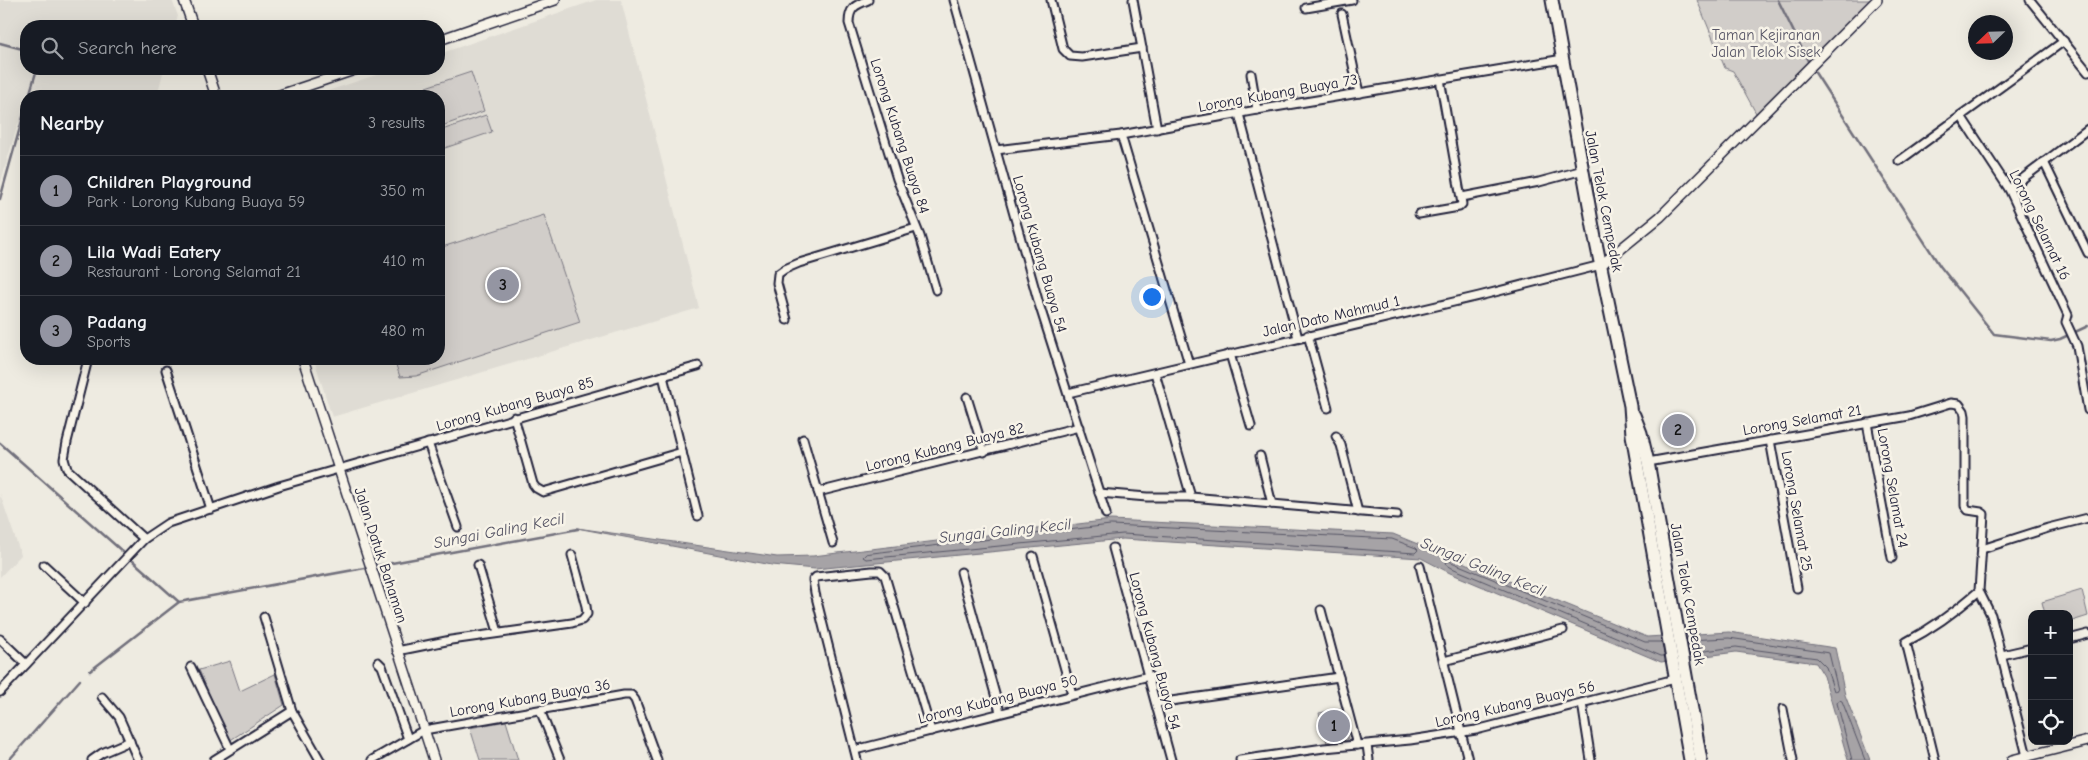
<!DOCTYPE html>
<html lang="en">
<head>
<meta charset="utf-8">
<style>
  :root { --surface:#171b24; --page:#242831; --text:#f1f3f6; --muted:#9ea1a6; --line:#363941; --accent:#9495a2 }
  body { margin:0; font-family:"Comic Neue",sans-serif; background:var(--page); color:var(--text) }
  .controls { position:absolute; right:15px; bottom:15px; display:grid; overflow:hidden; border-radius:10px; box-shadow:0 5px 20px #0002 }
  .controls button { width:45px; height:45px; display:grid; place-items:center; padding:0; border:0; border-bottom:1px solid var(--line); background:var(--surface); color:var(--text); font:25px sans-serif }
  .compass { position:absolute; left:1968px; top:15px; width:45px; height:45px; border-radius:50%; background:var(--surface); box-shadow:0 5px 20px #0002; rotate:247deg }
  .you { position:absolute; left:1151px; top:296px; width:18px; height:18px; margin:-12px; border:4px solid #fff; border-radius:50%; background:#1a73e8; box-shadow:0 0 0 8px #1a73e833 }
  .badge { display:grid; place-items:center; width:32px; height:32px; border-radius:50%; background:var(--accent); color:#111; font-size:16px; font-weight:700 }
  .pin { position:absolute; translate:-50% -50%; border:2px solid #fff; box-shadow:0 1px 5px #0006 }
  .list { margin:0; padding:0; list-style:none }
  h2 { display:flex; justify-content:space-between; align-items:center; height:65px; margin:0; padding:0 20px; font-size:21px }
  h2 small { font-size:16px; font-weight:400; color:var(--muted) }
  .list li { display:grid; grid-template-columns:32px 1fr auto; gap:15px; align-items:center; box-sizing:border-box; height:70px; padding:0 20px; border-top:1px solid var(--line) }
  .list b { display:block; font-size:19px; white-space:nowrap }
  .list p { margin:0; font-size:16px; white-space:nowrap; color:var(--muted) }
  .list em { font-size:16px; font-style:normal; color:var(--muted) }
  .icon { flex:none; width:28px; height:28px; fill:none; stroke:currentColor; stroke-width:2; stroke-linecap:round; stroke-linejoin:round }
  .map { position:relative; flex:none; width:2088px; height:760px; overflow:hidden }
  .search { position:absolute; background:var(--surface); box-shadow:0 5px 20px #0002; left:20px; top:20px; width:425px; height:55px; display:flex; align-items:center; gap:12px; box-sizing:border-box; padding:0 18px; border-radius:20px; color:var(--muted); font-size:19px }
  .panel { position:absolute; background:var(--surface); box-shadow:0 5px 20px #0002; left:20px; top:90px; width:425px; height:275px; border-radius:20px }
  .map>svg:first-child { display:block }
</style>
</head>
<body>
<div class="map">
<svg width="2088" height="760" viewBox="0 0 2088 760">
  <rect width="100%" height="100%" fill="#eeebe1"/>
  <filter id="ink" filterUnits="userSpaceOnUse"><feTurbulence type="fractalNoise" baseFrequency=".02" numOctaves="2"/><feDisplacementMap in="SourceGraphic" scale="10" xChannelSelector="R" yChannelSelector="G"/><feConvolveMatrix kernelMatrix="1 2 1 2 8 2 1 2 1" color-interpolation-filters="sRGB"/></filter>
  <g filter="url(#ink)">
    <g fill="#dfdcd4">
      <polygon points="0,0 172,0 178,16 175,26 26,26 26,69 164,69 157,96 26,96 26,125 18,123 0,185"/>
      <polygon points="596,0 621,0 699,308 332,417 314,359 439,359 439,96 313,96 394,69 439,69 439,54"/>
      <polygon points="0,494 21,555 0,577"/>
    </g>
    <g fill="#d1cdc9" stroke="#7a7882">
      <polygon points="1697,0 1871,0 1757,115 1733,71 1725,68"/>
      <polygon points="471,72 484,111 439,127 439,96 429,96 426,87"/>
      <polygon points="486,115 492,132 439,150 439,131"/>
      <polygon points="544,215 580,322 416,376 400,377 394,359 439,359 439,248"/>
      <polygon points="2082,590 2088,616 2069,622 2069,614 2045,614 2042,602"/>
      <polygon points="230,661 240,691 275,674 284,705 229,741 199,670"/>
      <polygon points="1340,709 1348,740 1327,743 1319,713"/>
      <polygon points="506,721 518,760 480,760 470,728"/>
    </g>
    <polygon fill="#a6a3a6" stroke="#716f7b" points="1111,520 1393,534 1647,637 1729,632 1835,648 1845,695 1870,760 1848,760 1824,676 1816,663 1736,652 1661,662 1450,573 1421,558 1123,539 815,569 772,565 577,528 777,557 813,556"/>
    <g fill="none" stroke-linecap="round" stroke-linejoin="round">
      <g stroke="#575666" stroke-width="1">
        <polygon points="1111,525 1392,539 1416,548 1418,550 1415,553 1123,534 866,559 863,557 866,554"/>
        <polyline points="1687,640 1729,638 1829,653 1838,690 1834,691 1826,667 1817,658 1736,647 1689,653"/>
        <polyline points="1662,642 1645,642 1449,561 1446,562 1447,565 1452,568 1661,656 1664,656"/>
        <polyline points="1852,760 1837,703 1839,700 1842,701 1865,760"/>
      </g>
      <g stroke="#716f7b" stroke-width="2.5">
        <polyline points="1778,0 1808,61"/>
        <polyline points="0,43 26,50"/>
        <polyline points="1814,71 1940,266 1994,334 2051,341 2060,339 2088,326"/>
        <polyline points="29,96 37,69"/>
        <polyline points="0,199 26,106"/>
        <polyline points="0,443 123,552"/>
        <polyline points="133,561 179,602"/>
        <polyline points="90,671 179,602 578,529"/>
        <polyline points="9,760 80,680"/>
      </g>
      <g stroke="#22223b" stroke-width="11">
        <g id="minor">
          <path d="M868 0C855 5 849 8 849 23L897 179 920 236 936 290"/>
          <polyline points="954,0 1039,304 1106,514"/>
          <polyline points="1051,0 1063,49 1070,56 1082,57 1142,48"/>
          <polyline points="1133,0 1157,129"/>
          <polyline points="2030,0 2088,72"/>
          <polyline points="1306,8 1352,0"/>
          <polyline points="1342,14 1359,93"/>
          <polyline points="1251,74 1257,110"/>
          <polyline points="1239,114 1298,338"/>
          <polyline points="1961,116 2009,189 2068,315 2066,322 2077,346 2088,410"/>
          <polyline points="1121,135 1189,364"/>
          <polyline points="996,150 1121,135 1257,110 1563,59"/>
          <polyline points="1899,161 2064,41"/>
          <polyline points="2044,162 2088,253"/>
          <polyline points="2009,189 2088,129"/>
          <polyline points="1462,197 1539,182 1583,170"/>
          <polyline points="1419,214 1459,207 1462,204 1440,79"/>
          <polyline points="787,320 777,283 778,274 785,269 799,263 916,228"/>
          <polyline points="1308,335 1328,408"/>
          <polyline points="1230,354 1251,426"/>
          <polyline points="88,359 67,442 64,459 67,469 144,539"/>
          <polyline points="166,370 211,509"/>
          <polyline points="1155,373 1191,497"/>
          <polyline points="663,376 698,516"/>
          <polyline points="1068,393 1479,296 1601,265"/>
          <polyline points="967,397 984,452"/>
          <polyline points="514,417 533,484 536,488 543,492 682,452"/>
          <polyline points="1867,423 1892,558"/>
          <polyline points="1336,436 1341,445 1358,512"/>
          <polyline points="803,439 833,543"/>
          <polyline points="1770,440 1797,588"/>
          <polyline points="428,443 458,527"/>
          <polyline points="1260,456 1272,504"/>
          <polyline points="1648,462 1909,416 1951,403 1959,404 1964,411 1965,416 1965,506 1968,510 1981,512 1984,514 1979,591 1991,615 2027,756"/>
          <polyline points="818,492 1079,427"/>
          <polyline points="1099,493 1147,497 1191,497 1397,515"/>
          <polyline points="1113,548 1171,760"/>
          <polyline points="1982,549 2048,528 2088,518"/>
          <polyline points="1033,556 1072,694"/>
          <polyline points="44,565 85,603"/>
          <polyline points="478,565 498,632"/>
          <polyline points="1420,566 1468,760"/>
          <polyline points="961,572 1000,712"/>
          <polyline points="1321,610 1357,745"/>
          <polyline points="264,617 292,711"/>
          <polyline points="0,639 26,664"/>
          <polyline points="2069,639 2088,634"/>
          <polyline points="397,651 451,640 572,623 582,620 587,614 586,606 572,555"/>
          <polyline points="2002,655 2032,648"/>
          <polyline points="1444,661 1563,630"/>
          <polyline points="378,662 382,666 408,739"/>
          <polyline points="191,667 230,749"/>
          <polyline points="0,692 144,539 168,523 279,486 698,366"/>
          <polyline points="102,697 119,717 138,760"/>
          <polyline points="1157,703 1339,677"/>
          <polyline points="1582,703 1591,760"/>
          <polyline points="1783,709 1793,760"/>
          <polyline points="540,710 560,760"/>
          <polyline points="1367,745 1369,760"/>
          <polyline points="855,750 1149,676"/>
          <polyline points="92,760 102,753 130,741"/>
          <polyline points="214,760 292,711 320,760"/>
          <polyline points="372,760 424,730 624,695 631,695 635,700 657,760"/>
          <polyline points="857,760 815,593 813,580 816,577 872,571 880,571 885,576 931,731"/>
          <polyline points="1240,760 1324,748 1410,740 1476,730 1675,679"/>
          <path d="M1935 760 1906 642C1933 628 1956 611 1979 591"/>
        </g>
      </g>
      <g stroke="#22223b" stroke-width="12">
        <g id="tertiary">
          <polyline points="184,0 193,26"/>
          <polyline points="439,40 555,0"/>
          <polyline points="207,69 216,96"/>
          <polyline points="277,96 357,69"/>
          <polyline points="1601,265 1660,217 1877,0"/>
          <polyline points="303,359 434,760"/>
          <polyline points="2012,760 2088,741"/>
        </g>
      </g>
      <g stroke="#22223b" stroke-width="15">
        <g id="primary">
          <polyline points="1552,0 1595,238 1630,406 1632,435 1690,760"/>
          <polyline points="1634,415 1641,433 1648,462 1701,760"/>
        </g>
      </g>
      <use href="#minor" stroke="#f7f3e8" stroke-width="7"/>
      <use href="#tertiary" stroke="#f7f3e8" stroke-width="9"/>
      <use href="#primary" stroke="#f7f3e8" stroke-width="11"/>
    </g>
  </g>
  <g text-anchor="middle" dominant-baseline="central" stroke-width="5" stroke-linejoin="round" paint-order="stroke">
    <g font-size="15" fill="#575566" stroke="#f7f3e8">
      <text x="1766" y="35">Taman Kejiranan<tspan x="1766" dy="17">Jalan Telok Sisek</tspan></text>
    </g>
    <g font-size="15" fill="#22223b" stroke="#f7f3e8">
      <text transform="translate(1278 93) rotate(-10)">Lorong Kubang Buaya 73</text>
      <text transform="translate(900 136) rotate(72)">Lorong Kubang Buaya 84</text>
      <text transform="translate(1604 201) rotate(79)">Jalan Telok Cempedak</text>
      <text transform="translate(2040 225) rotate(64)">Lorong Selamat 16</text>
      <text transform="translate(1040 254) rotate(74)">Lorong Kubang Buaya 54</text>
      <text transform="translate(1331 316) rotate(-13)">Jalan Dato Mahmud 1</text>
      <text transform="translate(515 404) rotate(-16)">Lorong Kubang Buaya 85</text>
      <text transform="translate(1802 420) rotate(-10)">Lorong Selamat 21</text>
      <text transform="translate(945 447) rotate(-14)">Lorong Kubang Buaya 82</text>
      <text transform="translate(1893 488) rotate(80)">Lorong Selamat 24</text>
      <text transform="translate(1797 511) rotate(80)">Lorong Selamat 25</text>
      <text transform="translate(381 555) rotate(72)">Jalan Datuk Bahaman</text>
      <text transform="translate(1688 594) rotate(80)">Jalan Telok Cempedak</text>
      <text transform="translate(1155 651) rotate(75)">Lorong Kubang Buaya 54</text>
      <text transform="translate(530 698) rotate(-10)">Lorong Kubang Buaya 36</text>
      <text transform="translate(998 699) rotate(-14)">Lorong Kubang Buaya 50</text>
      <text transform="translate(1515 704) rotate(-13)">Lorong Kubang Buaya 56</text>
    </g>
    <g font-size="16" font-style="italic" fill="#504f60" stroke="#f7f3e8">
      <text transform="translate(499 531) rotate(-11)">Sungai Galing Kecil</text>
      <text transform="translate(1005 531) rotate(-6)">Sungai Galing Kecil</text>
      <text transform="translate(1483 567) rotate(22)">Sungai Galing Kecil</text>
    </g>
  </g>
</svg>
<div class="controls">
<button>+</button>
<button>−</button>
<button><svg class="icon" aria-label="locate" viewBox="0 0 24 24"><circle cx="12" cy="12" r="6"/><path d="M12 2v4M12 18v4M2 12h4M18 12h4"/></svg></button>
</div>
<svg class="compass" viewBox="-18 -18 36 36"><path d="M0-13l5 13h-10z" fill="#e53935"/><path d="M0 13l5-13h-10z" fill="#9ea1a6"/></svg>
<div class="you"></div>
<div class="pin badge" style="left:1334px;top:726px">1</div>
<div class="pin badge" style="left:1678px;top:430px">2</div>
<div class="pin badge" style="left:503px;top:285px">3</div>
<div class="search"><svg class="icon" aria-label="search" viewBox="0 0 24 24"><circle cx="10" cy="10" r="6"/><path d="M15 15l6 6"/></svg>Search here</div>
<section class="panel">
<h2>Nearby<small>3 results</small></h2>
<ul class="list">
<li><span class="badge">1</span><div><b>Children Playground</b><p>Park · Lorong Kubang Buaya 59</p></div><em>350 m</em></li>
<li><span class="badge">2</span><div><b>Lila Wadi Eatery</b><p>Restaurant · Lorong Selamat 21</p></div><em>410 m</em></li>
<li><span class="badge">3</span><div><b>Padang</b><p>Sports</p></div><em>480 m</em></li>
</ul>
</section>
</div>
</body>
</html>
